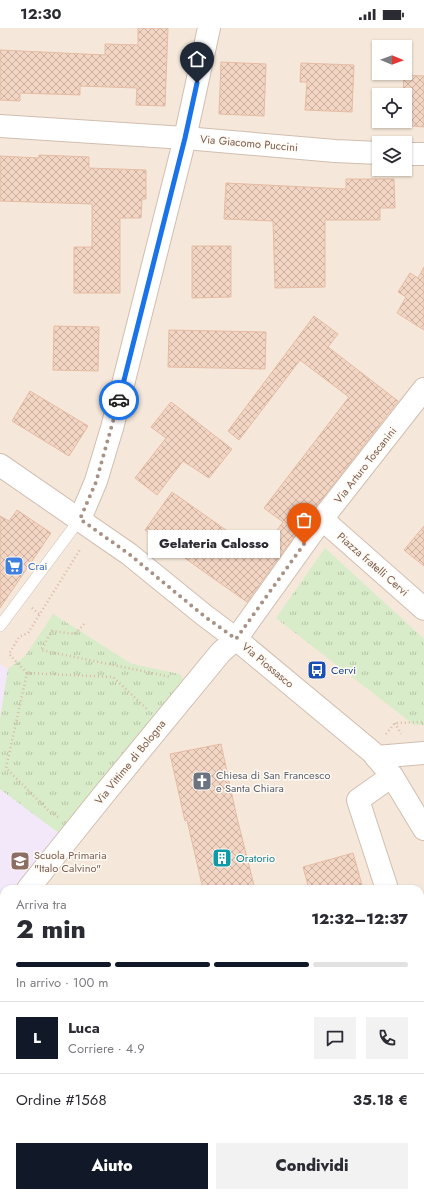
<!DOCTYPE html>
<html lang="it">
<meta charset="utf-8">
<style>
body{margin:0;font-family:Jost,sans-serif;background:#f2f2f3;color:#2b2b33;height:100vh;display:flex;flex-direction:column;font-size:15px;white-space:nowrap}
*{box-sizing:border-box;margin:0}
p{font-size:13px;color:#7c7c81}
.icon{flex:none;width:22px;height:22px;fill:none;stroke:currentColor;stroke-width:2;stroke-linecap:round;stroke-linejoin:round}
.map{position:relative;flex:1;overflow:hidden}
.drawer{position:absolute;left:0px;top:857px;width:424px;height:312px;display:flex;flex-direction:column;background:#fff;border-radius:12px 12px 0 0;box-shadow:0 1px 3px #0004}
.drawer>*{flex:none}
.needle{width:26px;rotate:91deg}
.controls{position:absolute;left:372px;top:12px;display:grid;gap:8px}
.controls a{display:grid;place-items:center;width:40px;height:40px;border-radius:0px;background:#fff;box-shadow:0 1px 3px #0004;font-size:20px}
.pin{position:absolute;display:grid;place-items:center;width:34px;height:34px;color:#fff;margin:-41px -17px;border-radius:50% 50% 50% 0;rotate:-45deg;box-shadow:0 0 4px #0007}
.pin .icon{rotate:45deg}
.courier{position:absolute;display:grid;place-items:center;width:40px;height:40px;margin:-20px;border:3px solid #1a73e8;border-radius:50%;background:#fff;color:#222;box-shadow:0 1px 5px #0007}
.bubble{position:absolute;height:28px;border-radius:0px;background:#fff;box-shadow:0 1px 3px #0004;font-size:13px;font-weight:800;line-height:28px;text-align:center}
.summary em{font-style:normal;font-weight:800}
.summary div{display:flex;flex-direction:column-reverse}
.summary{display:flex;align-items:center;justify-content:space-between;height:68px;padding:0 16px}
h1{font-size:26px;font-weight:800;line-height:30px}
.bar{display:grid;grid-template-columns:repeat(4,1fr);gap:6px 4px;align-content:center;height:48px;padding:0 16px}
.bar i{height:5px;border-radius:3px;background:#e1e1e2}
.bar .on{background:#111827}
.bar p{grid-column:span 4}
.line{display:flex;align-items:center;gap:10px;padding:0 16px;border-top:1px solid #e1e1e2}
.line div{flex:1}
.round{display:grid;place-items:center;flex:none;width:42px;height:42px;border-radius:0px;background:#f2f2f3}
.primary-button{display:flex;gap:8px;margin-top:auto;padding:8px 16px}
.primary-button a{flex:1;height:46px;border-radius:0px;background:#111827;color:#fff;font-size:16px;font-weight:800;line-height:46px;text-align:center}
.primary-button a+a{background:#f2f2f3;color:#2b2b33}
.status{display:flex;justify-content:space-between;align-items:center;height:28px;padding:0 20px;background:#fff;direction:ltr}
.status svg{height:11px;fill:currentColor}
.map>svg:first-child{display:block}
</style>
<div class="status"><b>12:30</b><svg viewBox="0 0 49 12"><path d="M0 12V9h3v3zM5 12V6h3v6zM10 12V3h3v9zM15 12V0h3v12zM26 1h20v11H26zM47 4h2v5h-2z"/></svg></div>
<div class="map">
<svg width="424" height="1169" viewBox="0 0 424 1169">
<defs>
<pattern id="park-tufts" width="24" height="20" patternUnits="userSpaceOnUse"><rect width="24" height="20" fill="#d8ecc9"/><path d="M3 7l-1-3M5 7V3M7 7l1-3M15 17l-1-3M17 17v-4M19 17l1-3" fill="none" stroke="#b4c2a5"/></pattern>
<pattern id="building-cross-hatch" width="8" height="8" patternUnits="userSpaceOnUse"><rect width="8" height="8" fill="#f3d5c3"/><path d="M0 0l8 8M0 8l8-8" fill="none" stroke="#cab0a1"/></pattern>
</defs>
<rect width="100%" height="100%" fill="#fdf6ec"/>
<path fill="#f5e8da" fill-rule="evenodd" d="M0,0H424V1169H0ZM379,19H405V45H379ZM379,67H405V93H379ZM379,115H405V141H379ZM4,861H420V1165H4Z"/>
<g fill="#f3e8fa">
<path d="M0,636L8,641L0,691Z"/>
<path d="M0,761L60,806L19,861H4V880L0,886Z"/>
<path d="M3,916H4V1126H0V921Z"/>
<path d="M218,1165H297L295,1169H238Z"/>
</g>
<g fill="url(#park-tufts)">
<path d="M325,520L424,611V697H414L276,590Z"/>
<path d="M53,586L132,636L180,646L186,657L60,806L0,761V691L8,641L25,628Z"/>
</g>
<g fill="url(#building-cross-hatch)" stroke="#e6bba3">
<path d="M138,0H168L165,78L136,77L137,60L80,58V67L20,65V73L0,72V22L105,27V16L138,17Z"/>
<path d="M221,34L266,36L264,88L219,86Z"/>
<path d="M301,35L354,37L352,84L305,82L307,54H300Z"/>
<path d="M404,47L424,48V99L401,97V93H405V67H403Z"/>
<path d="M39,127L89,129V140L146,142V171H142L141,190H120V265H74V219H92V176L0,173V128L39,130Z"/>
<path d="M346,151H394L395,180H380V192H325V259L275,260L273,193L224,191L226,155L346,161Z"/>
<path d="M192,218H231V269L192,270Z"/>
<path d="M424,239V302L397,285L406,269L398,264L410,245L418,250Z"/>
<path d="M314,288L338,306L328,319L398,373L312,484L247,574L145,502L172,464L260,526L283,494L264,480L349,369L300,332L239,412L228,403Z"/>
<path d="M54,298L99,299L98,343L53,342Z"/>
<path d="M169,302L266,304L265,341L168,339Z"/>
<path d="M30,363L88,398L69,428L12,393Z"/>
<path d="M171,374L232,421L209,450L183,433L157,467L135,450L166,410L151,399Z"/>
<path d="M17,482L51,505L0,580V488L9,493Z"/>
<path d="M424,498V538L404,522Z"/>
<path d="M221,716L237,790L255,861H203L187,792L185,793L170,726Z"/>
<path d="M353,825L362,857L350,861H309L303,839Z"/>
</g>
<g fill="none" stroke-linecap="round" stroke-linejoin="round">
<defs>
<path id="lane" d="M0,598L80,491"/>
<g id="street">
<path d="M0,98L185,110L335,123L379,125"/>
<path d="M405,126H424"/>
<path d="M0,437L129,526L204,587L236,611L372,724L392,748L424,801"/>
<path d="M80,491L96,453L112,400L185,110L209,0"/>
<path d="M322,491L424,581"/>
<path d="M376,729L424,725"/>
<path d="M28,861L105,765L221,624L236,611L322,491L424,361"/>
<path d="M387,861L358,772L392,748"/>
<path d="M0,896L4,891"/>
<path d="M420,964L424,977"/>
<path d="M420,1087L424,1085"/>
<path d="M420,1124L424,1128"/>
<path d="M313,1169L316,1165"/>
</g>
</defs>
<use href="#lane" stroke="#d1beb0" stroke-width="12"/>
<use href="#street" stroke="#d1beb0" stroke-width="24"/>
<g stroke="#d9b8a5" stroke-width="2.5" stroke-dasharray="1 3" stroke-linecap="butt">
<path d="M32,580L39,586"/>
<path d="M84,596L75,606L52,603L41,622L171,649"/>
<path d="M27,645L9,626L19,609L28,605L81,520"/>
<path d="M395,695L401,706"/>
<path d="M386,706L395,695L424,694"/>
<path d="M58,789L50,784L6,740L27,645L113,649L147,681"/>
<path d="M0,921L4,922"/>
</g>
<use href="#lane" stroke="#fff" stroke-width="11"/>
<use href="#street" stroke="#fff" stroke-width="22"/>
</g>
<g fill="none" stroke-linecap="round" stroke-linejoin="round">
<path stroke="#a89285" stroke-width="4" stroke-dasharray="0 7.2" d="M119,372L96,454L80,491L129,526L204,588L236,611L304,516"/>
<path stroke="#1a73e8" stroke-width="5" d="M119,372L185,110L197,55"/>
</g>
<defs>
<symbol id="supermarket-square" viewBox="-11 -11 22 22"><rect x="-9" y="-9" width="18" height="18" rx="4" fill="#3f7fe0" stroke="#fffaf3"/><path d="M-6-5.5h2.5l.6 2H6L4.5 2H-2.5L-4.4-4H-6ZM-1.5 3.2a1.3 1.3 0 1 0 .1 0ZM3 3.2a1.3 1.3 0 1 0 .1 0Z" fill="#fff"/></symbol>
<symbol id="bus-square" viewBox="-11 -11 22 22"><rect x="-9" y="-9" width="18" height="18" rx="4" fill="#1a4fb4" stroke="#fffaf3"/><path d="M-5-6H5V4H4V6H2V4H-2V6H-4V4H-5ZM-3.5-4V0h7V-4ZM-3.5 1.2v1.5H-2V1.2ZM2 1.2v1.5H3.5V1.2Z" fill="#fff"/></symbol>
<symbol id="church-square" viewBox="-11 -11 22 22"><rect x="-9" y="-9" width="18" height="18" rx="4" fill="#6b7280" stroke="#fffaf3"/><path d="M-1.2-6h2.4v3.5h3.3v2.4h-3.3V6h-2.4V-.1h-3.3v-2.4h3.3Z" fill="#fff"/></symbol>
<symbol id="building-square" viewBox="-11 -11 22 22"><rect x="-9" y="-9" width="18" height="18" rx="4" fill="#0f9aa8" stroke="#fffaf3"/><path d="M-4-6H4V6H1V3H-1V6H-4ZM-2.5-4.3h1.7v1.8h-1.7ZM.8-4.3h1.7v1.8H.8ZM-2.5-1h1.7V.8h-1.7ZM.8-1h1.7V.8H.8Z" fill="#fff"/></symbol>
<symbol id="school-square" viewBox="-11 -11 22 22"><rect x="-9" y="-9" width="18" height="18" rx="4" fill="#8d6e63" stroke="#fffaf3"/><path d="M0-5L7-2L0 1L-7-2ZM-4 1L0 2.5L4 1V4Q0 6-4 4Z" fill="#fff"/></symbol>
</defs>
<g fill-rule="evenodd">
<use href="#supermarket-square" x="3" y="527" width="22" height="22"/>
<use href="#bus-square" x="306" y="631" width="22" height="22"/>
<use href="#church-square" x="191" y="742" width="22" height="22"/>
<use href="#building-square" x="211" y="819" width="22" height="22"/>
<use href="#school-square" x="9" y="822" width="22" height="22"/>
</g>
<g text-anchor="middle" stroke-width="3" stroke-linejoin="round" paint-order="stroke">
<g font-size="11" fill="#7a5c4d" stroke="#fffaf3">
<text transform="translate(249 115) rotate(5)" y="4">Via Giacomo Puccini</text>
<text transform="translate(365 437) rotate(-52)" y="4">Via Arturo Toscanini</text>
<text transform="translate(373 536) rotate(41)" y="4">Piazza fratelli Cervi</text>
<text transform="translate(268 637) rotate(40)" y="4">Via Piossasco</text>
<text transform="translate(130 734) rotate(-51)" y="4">Via Vittime di Bologna</text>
</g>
<g font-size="11" fill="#366cbe" stroke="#fffaf3" text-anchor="start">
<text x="28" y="542">Crai</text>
</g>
<g font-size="11" fill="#164399" stroke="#fffaf3" text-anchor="start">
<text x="331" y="646">Cervi</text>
</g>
<g font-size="11" fill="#5b616d" stroke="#fffaf3" text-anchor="start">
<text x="216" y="751">Chiesa di San Francesco<tspan x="216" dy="13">e Santa Chiara</tspan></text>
</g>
<g font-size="11" fill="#785e54" stroke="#fffaf3" text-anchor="start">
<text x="34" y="831">Scuola Primaria<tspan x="34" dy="13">"Italo Calvino"</tspan></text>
</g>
<g font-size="11" fill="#0d838f" stroke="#fffaf3" text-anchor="start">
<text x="236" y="834">Oratorio</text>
</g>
</g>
</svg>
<div class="controls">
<a><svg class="needle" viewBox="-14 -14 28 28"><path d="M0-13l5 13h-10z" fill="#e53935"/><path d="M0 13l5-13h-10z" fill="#7c7c81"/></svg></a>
<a><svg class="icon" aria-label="locate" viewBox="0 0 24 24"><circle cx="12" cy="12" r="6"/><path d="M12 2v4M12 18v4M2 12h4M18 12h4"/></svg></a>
<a><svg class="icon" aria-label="layers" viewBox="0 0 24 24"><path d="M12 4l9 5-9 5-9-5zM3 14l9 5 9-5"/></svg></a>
</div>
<div class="pin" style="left:304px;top:516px;background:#ea580c"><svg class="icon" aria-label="bag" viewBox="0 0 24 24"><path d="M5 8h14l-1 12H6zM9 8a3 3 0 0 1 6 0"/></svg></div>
<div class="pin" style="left:197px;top:55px;background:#1f2937"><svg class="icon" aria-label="home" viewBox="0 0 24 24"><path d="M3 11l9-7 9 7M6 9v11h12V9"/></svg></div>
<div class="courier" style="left:119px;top:372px"><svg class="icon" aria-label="car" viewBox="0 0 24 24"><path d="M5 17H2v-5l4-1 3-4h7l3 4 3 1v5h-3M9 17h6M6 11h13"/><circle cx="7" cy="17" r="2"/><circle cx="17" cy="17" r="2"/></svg></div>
<div class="bubble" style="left:148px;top:502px;width:132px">Gelateria Calosso</div>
<section class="drawer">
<div class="summary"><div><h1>2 min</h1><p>Arriva tra</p></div><em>12:32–12:37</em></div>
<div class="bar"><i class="on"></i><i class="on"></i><i class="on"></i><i></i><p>In arrivo · 100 m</p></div>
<div class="line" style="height:72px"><b class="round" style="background:#111827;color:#fff">L</b><div><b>Luca</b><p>Corriere · 4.9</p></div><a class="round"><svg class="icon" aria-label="chat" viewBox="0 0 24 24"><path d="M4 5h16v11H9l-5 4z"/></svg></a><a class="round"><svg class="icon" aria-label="phone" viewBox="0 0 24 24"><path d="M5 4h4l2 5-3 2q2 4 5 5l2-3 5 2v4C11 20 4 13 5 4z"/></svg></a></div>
<div class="line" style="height:52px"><div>Ordine #1568</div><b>35.18 €</b></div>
<div class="primary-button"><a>Aiuto</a><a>Condividi</a></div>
</section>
</div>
